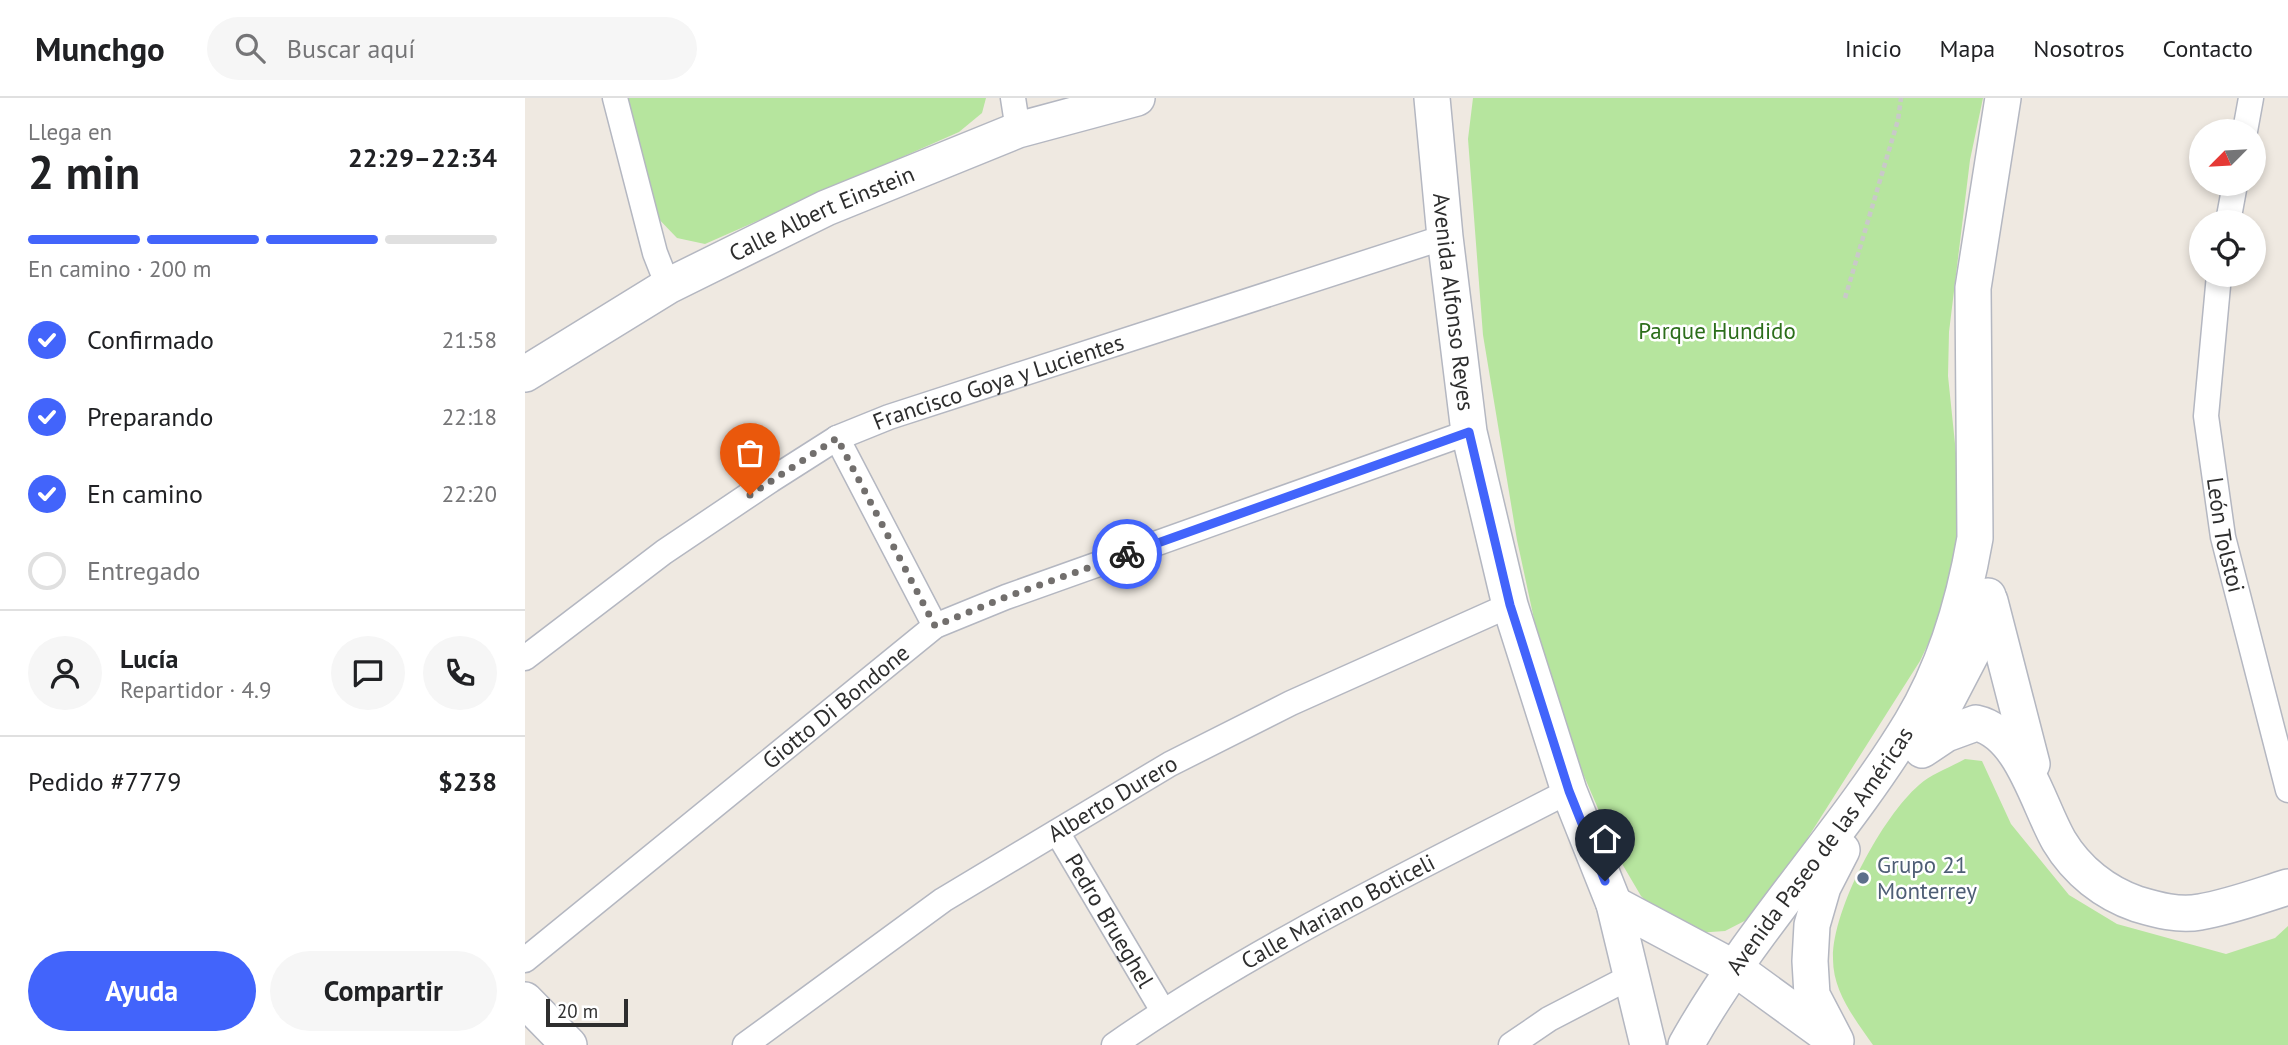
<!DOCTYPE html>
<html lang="es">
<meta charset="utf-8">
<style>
body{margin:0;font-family:"PT Sans",sans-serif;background:#f6f6f6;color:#202124;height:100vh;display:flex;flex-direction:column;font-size:26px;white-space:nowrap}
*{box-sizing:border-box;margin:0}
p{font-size:23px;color:#757577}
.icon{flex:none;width:38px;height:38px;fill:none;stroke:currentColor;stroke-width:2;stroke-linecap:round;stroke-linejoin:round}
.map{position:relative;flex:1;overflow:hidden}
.sheet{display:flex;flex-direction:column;background:#fff;width:525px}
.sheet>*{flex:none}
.needle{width:46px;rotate:246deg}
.buttons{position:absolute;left:1664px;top:21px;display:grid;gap:14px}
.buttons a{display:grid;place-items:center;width:77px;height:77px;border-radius:50%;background:#fff;box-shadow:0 4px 10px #0003;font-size:35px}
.scale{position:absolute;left:21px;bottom:18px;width:82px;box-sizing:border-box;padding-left:7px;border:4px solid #2e2e2e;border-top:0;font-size:19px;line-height:24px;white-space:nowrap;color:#2e2e2e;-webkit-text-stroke:5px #fff;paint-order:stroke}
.pin{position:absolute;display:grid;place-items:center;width:60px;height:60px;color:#fff;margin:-72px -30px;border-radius:50% 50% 50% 0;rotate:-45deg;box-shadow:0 0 7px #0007}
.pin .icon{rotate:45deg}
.courier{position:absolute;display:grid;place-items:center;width:70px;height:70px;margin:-35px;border:5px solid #4264fb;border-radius:50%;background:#fff;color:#222;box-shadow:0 2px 9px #0007}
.overview em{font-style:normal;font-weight:700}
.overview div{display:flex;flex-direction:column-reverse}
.overview{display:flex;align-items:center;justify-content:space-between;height:119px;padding:0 28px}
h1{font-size:46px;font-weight:700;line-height:52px}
.bar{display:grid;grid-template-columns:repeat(4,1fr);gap:10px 7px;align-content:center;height:84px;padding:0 28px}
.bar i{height:9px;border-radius:5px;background:#e0e0e0}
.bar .active{background:#4264fb}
.bar p{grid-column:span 4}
.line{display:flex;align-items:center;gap:18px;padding:0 28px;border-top:2px solid #e0e0e0}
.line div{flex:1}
.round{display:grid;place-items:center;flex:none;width:74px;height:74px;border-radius:37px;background:#f6f6f6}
ol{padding:0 28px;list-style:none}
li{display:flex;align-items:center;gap:21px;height:77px}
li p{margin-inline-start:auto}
li .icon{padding:7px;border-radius:50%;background:#4264fb;color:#fff;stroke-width:4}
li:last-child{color:#757577}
li i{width:38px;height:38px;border:4px solid #e0e0e0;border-radius:50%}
.button{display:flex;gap:14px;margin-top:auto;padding:14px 28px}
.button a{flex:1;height:80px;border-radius:42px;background:#4264fb;color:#fff;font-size:28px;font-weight:700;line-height:80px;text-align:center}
.button a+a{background:#f6f6f6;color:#202124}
header{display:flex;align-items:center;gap:42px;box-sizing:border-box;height:98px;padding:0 35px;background:#fff;border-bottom:2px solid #e0e0e0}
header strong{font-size:33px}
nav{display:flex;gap:38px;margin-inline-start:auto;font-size:24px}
.search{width:490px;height:63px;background:#f6f6f6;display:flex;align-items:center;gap:18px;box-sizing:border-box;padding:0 24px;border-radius:38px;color:#757577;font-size:26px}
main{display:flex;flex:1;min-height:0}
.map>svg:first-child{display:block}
</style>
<header>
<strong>Munchgo</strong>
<div class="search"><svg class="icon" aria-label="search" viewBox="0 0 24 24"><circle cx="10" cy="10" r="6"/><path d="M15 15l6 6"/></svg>Buscar aquí</div>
<nav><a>Inicio</a><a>Mapa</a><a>Nosotros</a><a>Contacto</a></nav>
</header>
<main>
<section class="sheet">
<div class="overview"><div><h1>2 min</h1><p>Llega en</p></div><em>22:29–22:34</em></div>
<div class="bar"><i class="active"></i><i class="active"></i><i class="active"></i><i></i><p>En camino · 200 m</p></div>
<ol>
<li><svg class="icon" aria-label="check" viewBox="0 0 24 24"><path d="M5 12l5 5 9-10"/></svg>Confirmado<p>21:58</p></li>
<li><svg class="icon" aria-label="check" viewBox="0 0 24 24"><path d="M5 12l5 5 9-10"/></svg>Preparando<p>22:18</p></li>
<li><svg class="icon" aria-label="check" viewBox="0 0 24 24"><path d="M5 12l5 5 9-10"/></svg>En camino<p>22:20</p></li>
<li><i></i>Entregado</li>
</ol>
<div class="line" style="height:126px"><a class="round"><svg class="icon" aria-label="person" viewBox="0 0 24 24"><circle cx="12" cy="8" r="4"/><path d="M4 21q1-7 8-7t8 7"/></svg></a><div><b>Lucía</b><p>Repartidor · 4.9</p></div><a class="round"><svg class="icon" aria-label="chat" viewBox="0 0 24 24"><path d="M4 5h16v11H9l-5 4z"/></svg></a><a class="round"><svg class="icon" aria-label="phone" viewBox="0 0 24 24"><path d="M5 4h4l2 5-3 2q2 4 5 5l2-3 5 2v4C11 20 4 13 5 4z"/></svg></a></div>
<div class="line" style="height:91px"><div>Pedido #7779</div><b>$238</b></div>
<div class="button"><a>Ayuda</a><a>Compartir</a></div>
</section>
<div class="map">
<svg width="1763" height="947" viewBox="0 0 1763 947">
<rect width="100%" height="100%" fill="#efe9e1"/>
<g fill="#b6e59e">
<path d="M94,0H461L457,15L434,34L180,146L152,140L128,115Z"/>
<path d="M948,0H1458L1445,62L1424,234L1423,278L1432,365L1434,432L1419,512L1395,563L1235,815L1200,833L1171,835L1143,825L1116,798L1096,764L1047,650L1015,549L992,442L958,237L943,41Z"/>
<path d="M1440,661L1457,663L1486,726L1544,797L1592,826L1701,856L1750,840L1763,828V947H1348C1330,921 1308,894 1308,861C1307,812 1357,719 1394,687C1406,676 1426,669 1440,661Z"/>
</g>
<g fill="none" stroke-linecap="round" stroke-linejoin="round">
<defs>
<g id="street">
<path d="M90,0L130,155L143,188"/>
<path d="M488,0L493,32"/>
<path d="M1720,33L1726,0"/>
<path d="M1703,124L1710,86"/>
<path id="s1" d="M1694,177L1681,318L1698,439L1763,692"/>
<path d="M312,340L410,528"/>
<path id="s2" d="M0,560L139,454L246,382L312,340L364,319L920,139"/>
<path id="s3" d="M532,734L638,913"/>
<path id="s4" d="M0,862L410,528L481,499L944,334"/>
<path id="s5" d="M220,947L418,802L645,666L766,605L985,507"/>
<path id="s6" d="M589,947C731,848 891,772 1044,693"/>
<path d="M986,947L1024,921L1107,878"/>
</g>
<g id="secondary">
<path id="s7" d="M907,0L920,139L944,334L985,507L1044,693L1089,806L1123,947"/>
<path id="s8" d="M0,276L143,188L301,110L493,32L612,0"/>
<path d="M1465,503L1507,666"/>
<path d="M1405,635L1452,545L1463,498"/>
<path d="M1397,652L1421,636L1451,625C1497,635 1513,707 1534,743C1552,773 1580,795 1612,806C1632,812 1654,818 1675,814C1705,809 1734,798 1763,789"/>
<path d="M1089,806L1211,871L1306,940"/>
<path d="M0,902L44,947"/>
<path d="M1311,943L1287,897L1285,863L1287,827L1298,789L1317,752"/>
<path id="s9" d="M1161,947C1225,832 1318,737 1386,625C1420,569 1439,504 1450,440L1448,190L1478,0"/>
</g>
</defs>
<use href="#street" stroke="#b4b7c1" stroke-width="27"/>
<use href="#secondary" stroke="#b4b7c1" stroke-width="38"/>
<path stroke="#c9c9c9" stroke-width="4.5" stroke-dasharray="5 3.5" stroke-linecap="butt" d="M1320,200L1373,22L1376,0"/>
<use href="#street" stroke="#fff" stroke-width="24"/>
<use href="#secondary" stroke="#fff" stroke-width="35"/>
</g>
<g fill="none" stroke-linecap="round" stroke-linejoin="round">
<path stroke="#726f6d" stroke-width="7" stroke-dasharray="0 12.6" d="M225,397L312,340L410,528L481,499L602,456"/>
<path stroke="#4264fb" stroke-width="9" d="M602,456L944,334L985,507L1044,693L1080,783"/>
</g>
<circle fill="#5c6f8a" stroke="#fff" stroke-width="2.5" cx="1338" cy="780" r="7"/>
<g text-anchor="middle" stroke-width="5" stroke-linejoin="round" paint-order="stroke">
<g font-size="23" fill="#2e2e2e" stroke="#fff">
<text dy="8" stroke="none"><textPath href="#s8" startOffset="338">Calle Albert Einstein</textPath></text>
<text dy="8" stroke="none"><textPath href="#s7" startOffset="205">Avenida Alfonso Reyes</textPath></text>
<text dy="8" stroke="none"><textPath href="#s2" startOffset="553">Francisco Goya y Lucientes</textPath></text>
<text dy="8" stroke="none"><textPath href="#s1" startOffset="262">León Tolstoi</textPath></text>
<text dy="8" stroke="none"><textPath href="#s4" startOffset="401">Giotto Di Bondone</textPath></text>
<text dy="8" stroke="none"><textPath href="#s5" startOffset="443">Alberto Durero</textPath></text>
<text dy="8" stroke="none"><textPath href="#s9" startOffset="236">Avenida Paseo de las Américas</textPath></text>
<text dy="8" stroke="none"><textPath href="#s6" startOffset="261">Calle Mariano Boticeli</textPath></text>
<text dy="8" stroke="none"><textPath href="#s3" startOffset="103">Pedro Brueghel</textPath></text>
</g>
<g font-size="23" fill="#2c6e1b" stroke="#fff">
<text x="1192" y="241">Parque Hundido</text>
</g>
<g font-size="23" fill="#4e5e75" stroke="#fff" text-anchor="start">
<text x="1352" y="775">Grupo 21<tspan x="1352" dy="26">Monterrey</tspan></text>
</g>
</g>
</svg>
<div class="buttons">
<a><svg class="needle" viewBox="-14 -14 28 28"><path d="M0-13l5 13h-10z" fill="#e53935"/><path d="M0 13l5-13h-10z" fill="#757577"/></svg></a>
<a><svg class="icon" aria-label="locate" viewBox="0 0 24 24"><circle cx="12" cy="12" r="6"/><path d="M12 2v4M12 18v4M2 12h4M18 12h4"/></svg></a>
</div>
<div class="scale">20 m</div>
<div class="pin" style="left:225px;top:397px;background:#ea580c"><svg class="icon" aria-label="bag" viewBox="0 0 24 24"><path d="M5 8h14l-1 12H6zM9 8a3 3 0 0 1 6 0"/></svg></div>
<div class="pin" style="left:1080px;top:783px;background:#1f2937"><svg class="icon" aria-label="home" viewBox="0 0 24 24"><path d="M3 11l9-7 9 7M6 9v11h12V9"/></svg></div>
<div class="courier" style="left:602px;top:456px"><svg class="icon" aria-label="bike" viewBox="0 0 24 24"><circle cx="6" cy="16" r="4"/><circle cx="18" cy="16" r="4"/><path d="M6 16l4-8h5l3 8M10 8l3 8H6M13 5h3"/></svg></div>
</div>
</main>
